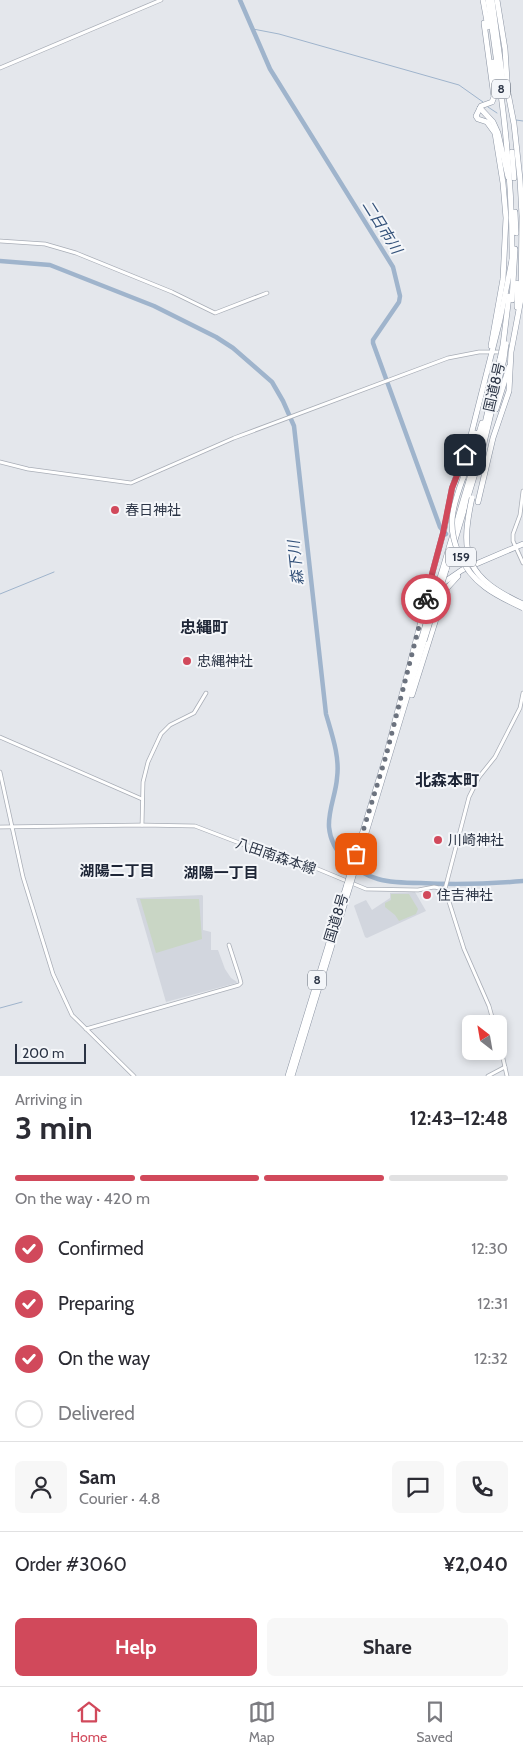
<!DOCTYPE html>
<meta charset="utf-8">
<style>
body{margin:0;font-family:Cabin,"Noto Sans JP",sans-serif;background:#f7f7f7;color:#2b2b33;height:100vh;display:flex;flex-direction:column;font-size:19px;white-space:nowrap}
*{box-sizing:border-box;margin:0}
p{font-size:16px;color:#7c7c81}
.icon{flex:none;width:28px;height:28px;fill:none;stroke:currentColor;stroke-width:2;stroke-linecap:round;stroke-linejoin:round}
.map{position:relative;height:1076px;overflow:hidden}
.details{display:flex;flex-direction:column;background:#fff;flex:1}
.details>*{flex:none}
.needle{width:32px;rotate:329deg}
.fabs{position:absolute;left:462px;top:1015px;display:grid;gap:10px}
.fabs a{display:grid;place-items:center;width:45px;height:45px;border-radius:8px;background:#fff;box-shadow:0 2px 8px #0003;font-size:25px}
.scale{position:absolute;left:15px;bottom:12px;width:71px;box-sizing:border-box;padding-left:5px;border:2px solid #2b3445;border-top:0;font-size:14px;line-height:18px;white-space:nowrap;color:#2b3445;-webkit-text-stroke:4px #f4f6f9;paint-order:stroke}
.pin{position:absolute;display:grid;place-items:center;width:42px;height:42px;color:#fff;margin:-21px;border-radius:10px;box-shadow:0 2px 8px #0006}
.courier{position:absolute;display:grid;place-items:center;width:50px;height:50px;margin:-25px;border:4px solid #d1495b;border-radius:50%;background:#fff;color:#222;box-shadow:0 1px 6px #0007}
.summary em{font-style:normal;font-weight:700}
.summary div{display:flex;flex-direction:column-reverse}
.summary{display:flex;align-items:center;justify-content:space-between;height:85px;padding:0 15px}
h1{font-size:32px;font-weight:700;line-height:38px}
.bar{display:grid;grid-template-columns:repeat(4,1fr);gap:8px 5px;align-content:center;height:60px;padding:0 15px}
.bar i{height:6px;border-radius:4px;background:#e1e1e2}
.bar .on{background:#d1495b}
.bar p{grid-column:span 4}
.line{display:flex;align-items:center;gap:12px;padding:0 15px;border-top:1px solid #e1e1e2}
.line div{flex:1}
.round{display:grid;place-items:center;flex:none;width:52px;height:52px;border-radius:8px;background:#f7f7f7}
ol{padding:0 15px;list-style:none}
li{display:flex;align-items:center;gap:15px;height:55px}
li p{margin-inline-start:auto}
li .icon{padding:5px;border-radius:50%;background:#d1495b;color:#fff;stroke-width:4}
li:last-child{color:#7c7c81}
li i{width:28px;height:28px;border:2px solid #e1e1e2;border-radius:50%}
.action{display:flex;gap:10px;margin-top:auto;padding:10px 15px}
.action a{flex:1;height:58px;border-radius:8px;background:#d1495b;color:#fff;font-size:20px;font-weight:700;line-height:58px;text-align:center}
.action a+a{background:#f7f7f7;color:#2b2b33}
.tab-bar{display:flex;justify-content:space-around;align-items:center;height:70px;border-top:1px solid #e1e1e2;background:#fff;font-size:14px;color:#7c7c81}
.tab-bar a{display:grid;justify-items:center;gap:2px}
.tab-bar .on{color:#d1495b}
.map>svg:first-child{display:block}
</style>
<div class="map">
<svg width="523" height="1076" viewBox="0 0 523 1076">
<rect width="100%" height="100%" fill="#e4e7ec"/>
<g fill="#d2d6de">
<path d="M415,892L426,911L367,938L365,937L354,906L355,905L366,900L372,910L390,898V893Z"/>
<path d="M202,895L203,896V930L211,932V950H218L225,969L231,978L237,982L236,983L166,1002L136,898Z"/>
</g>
<g fill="#c9d6c5">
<path d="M391,894H409L418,909L416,914L399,921L395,915L385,907V903L391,900Z"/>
<path d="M140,899H199L202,939L156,953Z"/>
</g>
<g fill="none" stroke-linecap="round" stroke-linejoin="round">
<g stroke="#9fb4cc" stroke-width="1">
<path d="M253,29L279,34L459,85L483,102"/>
<path d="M488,107L497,113"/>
<path d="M516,120L523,121"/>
<path d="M0,594L54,572"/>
<path d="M0,1008L22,1002"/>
</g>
<g stroke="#9fb4cc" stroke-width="4.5">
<path d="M240,0L270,69L393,267L400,296L399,302L373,340V343L440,527L446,534"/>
<path d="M0,261L50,265L154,306L216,337L233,348L272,382L283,401L294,426L326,714C332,735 340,757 337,778C336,794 328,810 329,827C331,853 355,872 378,879C392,883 406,883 420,883C455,885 488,884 523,881"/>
</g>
<defs>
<g id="secondary">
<path d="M0,68L161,0"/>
<path d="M0,241L45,244L76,253L172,292L215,313L267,293"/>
<path d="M0,462L28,469L131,483L234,438L448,358L479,352H503"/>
<path d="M523,491L520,515L513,534V541L523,563"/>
<path d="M0,737L142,799"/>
<path d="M0,772L23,877L53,974L72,1015L134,1076"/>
<path d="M142,825L143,782L148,762L161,734L170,725L194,713L206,693"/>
<path d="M0,827L142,825L195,826L242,844L296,860L366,889L418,890L434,887L445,889"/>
<path d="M494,1024L489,1006L464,949L445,889L469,797L479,777L495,757L520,708L523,693"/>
<path d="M86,1029L239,985L241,983L240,979L229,945"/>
<path d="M499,1041L507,1076"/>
<path d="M488,1076L505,1067"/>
</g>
<g id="highway">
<path d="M483,0L488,27"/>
<path d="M488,0C501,89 513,172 512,262"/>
<path d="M492,0L503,81"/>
<path d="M497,0L505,49L508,96"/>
<path d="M484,23L494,97L492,102L481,106L476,116L478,119L487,122L495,133L503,183L506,218L503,279L491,346"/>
<path d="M493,62L498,93"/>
<path d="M480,108L493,122L498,133L508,177"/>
<path d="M512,152L514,178"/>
<path d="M515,212L516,233"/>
<path d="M517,283V307"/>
<path d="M512,300L515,249"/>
<path d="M503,345L509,296"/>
<path d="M496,409L509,367"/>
<path d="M482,436L500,359"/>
<path d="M476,443L482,423"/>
<path d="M463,478L475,433"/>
<path d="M478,502L493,438L509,391L511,352L521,299L522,216L520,179L514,124L508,93"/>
<path d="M443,568L479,447"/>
<path d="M446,570L483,447L504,359"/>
<path d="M440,585L462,570L523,544"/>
<path d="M424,609L432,588V574L444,530L452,488L470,439L500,320L512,260"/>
<path d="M412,695L441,603L447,588L458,576"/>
<path d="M403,702L421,640"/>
<path d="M386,756L425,606"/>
<path d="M356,854L387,753"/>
<path d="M359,856L424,641"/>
<path d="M288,1076L347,884"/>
<path d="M292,1076L350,886"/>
</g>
</defs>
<use href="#secondary" stroke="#a9aeb7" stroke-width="4.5"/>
<use href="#highway" stroke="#8b94a3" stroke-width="6"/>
<use href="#secondary" stroke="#fff" stroke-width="3"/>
<use href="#highway" stroke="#fff" stroke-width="5"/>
<defs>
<g id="highway-bridge">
<path d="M500,359L503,345"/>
<path d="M504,359L506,344"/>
<path d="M463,478C459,489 455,500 453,512C448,539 463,571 485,587C497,596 510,602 523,608"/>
<path d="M472,498C459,557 467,578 523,604"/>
<path d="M421,640L443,568"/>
<path d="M424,641L446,570"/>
<path d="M347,884L356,854"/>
<path d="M350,886L359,856"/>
</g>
</defs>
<use href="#highway-bridge" stroke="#8b94a3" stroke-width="6" stroke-linecap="butt"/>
<use href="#highway-bridge" stroke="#fff" stroke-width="5"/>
</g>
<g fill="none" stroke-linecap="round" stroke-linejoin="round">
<path stroke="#6c737f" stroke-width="5" stroke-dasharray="0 9" d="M356,854L386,756L426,599"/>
<path stroke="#d1495b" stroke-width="6" d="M426,599L432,588V574L443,533L452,488L465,455"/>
</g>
<g fill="#d1495b" stroke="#f4f6f9" stroke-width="2">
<circle cx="115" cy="510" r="5"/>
<circle cx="187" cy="661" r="5"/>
<circle cx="438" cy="840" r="5"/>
<circle cx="427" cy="895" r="5"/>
</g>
<g text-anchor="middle" stroke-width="4" stroke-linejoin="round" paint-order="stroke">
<g fill="#f4f6f9" stroke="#676e7b" stroke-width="1">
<rect x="492" y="79.5" width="18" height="19" rx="4"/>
<rect x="446" y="547.5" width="30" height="19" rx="4"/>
<rect x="308" y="970.5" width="18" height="19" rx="4"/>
</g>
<g font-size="12" font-weight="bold" fill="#2b3445">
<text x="501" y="93">8</text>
<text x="461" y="561">159</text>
<text x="317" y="984">8</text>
</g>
<g font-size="14" fill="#2b3445" stroke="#f4f6f9">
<text transform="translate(494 387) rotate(-77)" y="5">国道8号</text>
<text transform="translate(276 856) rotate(19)" y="5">八田南森本線</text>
<text transform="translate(336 918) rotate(-73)" y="5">国道8号</text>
</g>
<g font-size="14" fill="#2b3445" stroke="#f4f6f9" text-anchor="start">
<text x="125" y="515">春日神社</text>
<text x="197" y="666">忠縄神社</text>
<text x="448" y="845">川崎神社</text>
<text x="437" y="900">住吉神社</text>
</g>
<g font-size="15" font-style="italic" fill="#34527a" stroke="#f4f6f9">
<text transform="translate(382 227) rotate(58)" y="5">二日市川</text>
<text transform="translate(296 563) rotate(-96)" y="5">森下川</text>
</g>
<g font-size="15" font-weight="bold" fill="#1d2536" stroke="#f4f6f9">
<text x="117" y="876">湖陽二丁目</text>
<text x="221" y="878">湖陽一丁目</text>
</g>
<g font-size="16" font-weight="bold" fill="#1d2536" stroke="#f4f6f9">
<text x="204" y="633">忠縄町</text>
<text x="447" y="786">北森本町</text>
</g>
</g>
</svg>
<div class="fabs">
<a><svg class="needle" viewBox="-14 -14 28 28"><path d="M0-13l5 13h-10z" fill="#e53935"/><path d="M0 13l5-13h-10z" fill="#7c7c81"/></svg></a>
</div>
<div class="scale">200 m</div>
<div class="pin" style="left:356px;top:854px;background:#ea580c"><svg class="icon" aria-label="bag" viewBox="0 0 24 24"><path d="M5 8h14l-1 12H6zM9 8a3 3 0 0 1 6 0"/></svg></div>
<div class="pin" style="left:465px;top:455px;background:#1f2937"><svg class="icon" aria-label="home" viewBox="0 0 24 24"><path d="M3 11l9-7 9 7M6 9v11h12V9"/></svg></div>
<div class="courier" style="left:426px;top:599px"><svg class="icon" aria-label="bike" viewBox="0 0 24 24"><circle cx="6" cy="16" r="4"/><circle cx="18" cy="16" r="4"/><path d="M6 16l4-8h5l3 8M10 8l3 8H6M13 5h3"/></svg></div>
</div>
<section class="details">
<div class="summary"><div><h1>3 min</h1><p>Arriving in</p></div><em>12:43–12:48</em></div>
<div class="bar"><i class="on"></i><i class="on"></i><i class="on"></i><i></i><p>On the way · 420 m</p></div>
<ol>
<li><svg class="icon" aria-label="check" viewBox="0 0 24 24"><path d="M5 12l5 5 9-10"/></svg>Confirmed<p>12:30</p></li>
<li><svg class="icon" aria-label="check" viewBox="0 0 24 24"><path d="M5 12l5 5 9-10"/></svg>Preparing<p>12:31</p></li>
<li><svg class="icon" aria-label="check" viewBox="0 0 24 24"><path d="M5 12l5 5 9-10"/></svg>On the way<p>12:32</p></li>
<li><i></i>Delivered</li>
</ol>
<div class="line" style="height:90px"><a class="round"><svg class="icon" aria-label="person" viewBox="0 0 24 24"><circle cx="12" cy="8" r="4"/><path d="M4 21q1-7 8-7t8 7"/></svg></a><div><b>Sam</b><p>Courier · 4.8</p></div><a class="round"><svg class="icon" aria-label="chat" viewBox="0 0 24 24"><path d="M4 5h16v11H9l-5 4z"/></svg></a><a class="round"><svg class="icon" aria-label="phone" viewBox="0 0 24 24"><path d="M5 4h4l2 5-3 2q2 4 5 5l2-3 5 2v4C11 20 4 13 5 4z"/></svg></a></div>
<div class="line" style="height:65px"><div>Order #3060</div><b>¥2,040</b></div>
<div class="action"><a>Help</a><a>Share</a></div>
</section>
<nav class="tab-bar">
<a class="on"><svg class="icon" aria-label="home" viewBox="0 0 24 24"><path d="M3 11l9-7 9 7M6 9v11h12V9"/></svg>Home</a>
<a><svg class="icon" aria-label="map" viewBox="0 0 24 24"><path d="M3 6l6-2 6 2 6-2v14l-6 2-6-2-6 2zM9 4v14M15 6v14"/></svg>Map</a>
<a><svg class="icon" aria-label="saved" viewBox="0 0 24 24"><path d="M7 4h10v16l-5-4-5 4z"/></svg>Saved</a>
</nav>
